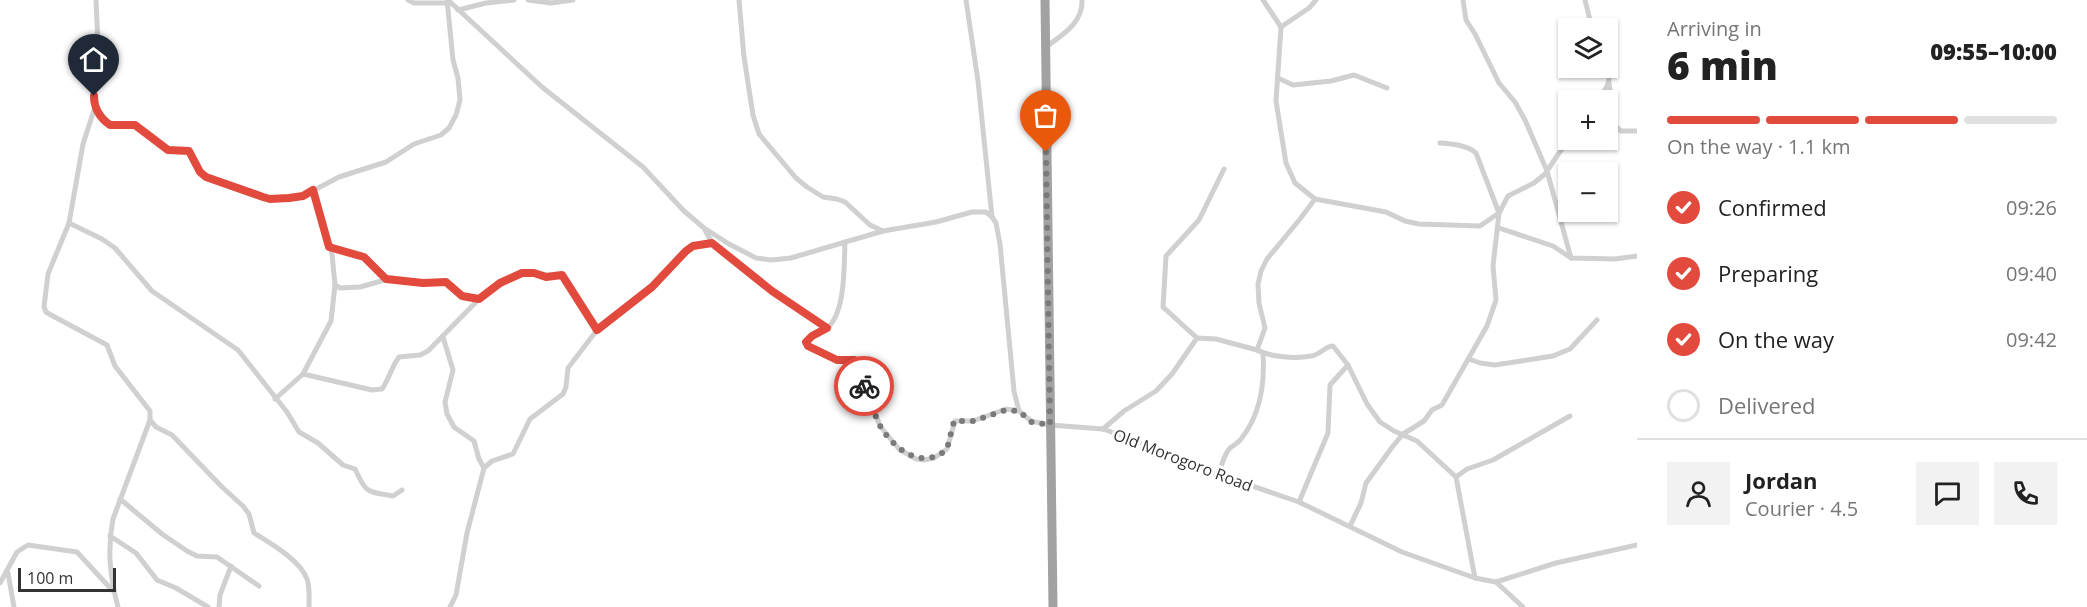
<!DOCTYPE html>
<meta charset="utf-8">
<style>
body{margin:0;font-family:"Open Sans",sans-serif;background:#f2f2f2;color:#222;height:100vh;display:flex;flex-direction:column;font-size:22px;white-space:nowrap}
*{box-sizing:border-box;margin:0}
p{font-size:20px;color:#767676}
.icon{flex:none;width:33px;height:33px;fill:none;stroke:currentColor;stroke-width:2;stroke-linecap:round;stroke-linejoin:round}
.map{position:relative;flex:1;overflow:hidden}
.side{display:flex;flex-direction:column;background:#fff;width:450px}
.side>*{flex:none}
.tools{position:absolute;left:1558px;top:18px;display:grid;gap:12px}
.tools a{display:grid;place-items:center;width:60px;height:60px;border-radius:0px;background:#fff;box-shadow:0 2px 4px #0004;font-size:30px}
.scale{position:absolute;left:18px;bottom:15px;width:98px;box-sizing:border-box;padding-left:6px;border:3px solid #333;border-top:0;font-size:16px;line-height:21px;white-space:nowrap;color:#333;-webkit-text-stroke:4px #fff;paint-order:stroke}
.pin{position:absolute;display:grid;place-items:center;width:51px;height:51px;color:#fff;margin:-62px -26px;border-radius:50% 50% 50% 0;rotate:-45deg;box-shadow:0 0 6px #0007}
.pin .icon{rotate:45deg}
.courier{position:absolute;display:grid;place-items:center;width:60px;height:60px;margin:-30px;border:4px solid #e14a3d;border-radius:50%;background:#fff;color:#222;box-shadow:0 2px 8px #0007}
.summary em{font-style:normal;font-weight:800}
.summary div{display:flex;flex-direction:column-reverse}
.summary{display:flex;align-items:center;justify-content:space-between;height:102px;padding:0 30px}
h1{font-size:39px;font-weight:800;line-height:45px}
.bar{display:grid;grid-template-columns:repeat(4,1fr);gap:9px 6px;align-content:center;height:72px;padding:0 30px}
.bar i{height:8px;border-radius:4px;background:#e0e0e0}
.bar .selected{background:#e14a3d}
.bar p{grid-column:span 4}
.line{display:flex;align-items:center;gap:15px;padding:0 30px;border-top:2px solid #e0e0e0}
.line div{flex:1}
.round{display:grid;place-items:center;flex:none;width:63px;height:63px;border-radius:0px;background:#f2f2f2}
ol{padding:0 30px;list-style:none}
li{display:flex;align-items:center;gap:18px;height:66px}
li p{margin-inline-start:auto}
li .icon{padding:6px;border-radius:50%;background:#e14a3d;color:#fff;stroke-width:4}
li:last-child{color:#767676}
li i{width:33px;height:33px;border:3px solid #e0e0e0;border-radius:50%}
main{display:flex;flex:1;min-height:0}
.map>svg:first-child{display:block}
</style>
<main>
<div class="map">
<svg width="1637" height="607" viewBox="0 0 1637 607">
<rect width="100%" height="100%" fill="#fff"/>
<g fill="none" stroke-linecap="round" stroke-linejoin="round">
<g stroke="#d0d0d0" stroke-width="5">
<path d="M96,0L99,67L94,96V104L97,111L110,125H135L168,149L189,151L200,172L206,177L270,199L303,196L339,177L386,162L414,144L441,135L449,128L456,115L460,100L458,78L453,60L447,0"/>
<path d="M408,0L414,3H447"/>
<path d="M448,0L542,87L643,167L684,211L704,228L729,244L756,258L771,260L791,258L883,231L936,222L972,212H986L992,217"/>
<path d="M528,0L551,3L573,0"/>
<path d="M739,0L744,57L753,115L759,134L796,178L807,187L823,197L837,199L845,202L870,225L883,231"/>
<path d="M966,0L978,81L992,217L996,223L1000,244L1014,391L1019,411L1031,421L1050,425L1103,429L1131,439L1194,466L1299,502L1402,552L1475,578L1496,582L1556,563L1637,545"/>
<path d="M1263,0L1281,27L1276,101L1286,163L1295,183L1315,199L1386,212L1405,221L1419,224L1480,226L1499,213L1508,196L1534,183L1545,174L1569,138"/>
<path d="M1463,0L1466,20L1475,34L1499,83L1515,102L1525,120L1547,171L1571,258"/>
<path d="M1585,0L1592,28"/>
<path d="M458,10L486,3L514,0"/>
<path d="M1281,27L1309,8L1316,0"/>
<path d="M1046,47C1063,34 1083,23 1082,0"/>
<path d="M1278,78L1293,85L1331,81L1354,75L1387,88"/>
<path d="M1609,83L1615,126L1621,131H1637"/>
<path d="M1597,100C1605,90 1613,82 1607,68"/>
<path d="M95,107L83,144L69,223L48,274L44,307L46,312L51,315L107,345L115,366L150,411V420L113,519C107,550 110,577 118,607"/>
<path d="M69,223L102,239L115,248L152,291L238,350L287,412L299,432L318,443L343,465L355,469C367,495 367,491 393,496L402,490"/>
<path d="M1499,228L1553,246L1571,258L1615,259L1637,256"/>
<path d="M705,230L712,243L772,291L827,328"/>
<path d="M845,242C844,265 846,314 826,329C821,333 814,334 809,338L807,344L809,348L837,360H855L880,426L899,449L916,459L924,460L934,458L947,449L955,421H973L1006,409L1019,411"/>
<path d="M329,247L364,257L386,279"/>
<path d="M335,285L340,288L360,287L392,278L423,283L446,282L462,296L479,299C494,290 509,273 529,272C542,272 545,278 562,275L597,330"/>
<path d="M443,337L453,370L445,402L447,414L454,427L474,441L479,459L484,468"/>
<path d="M1197,338L1163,307L1166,256L1199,220L1224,169"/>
<path d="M1257,350C1270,357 1296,359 1311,356C1320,355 1325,346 1333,346L1348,365L1367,404L1380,422L1394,431L1417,441L1456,477"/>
<path d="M1469,359L1480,363L1495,365L1553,356L1570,349L1597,320"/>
<path d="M303,374L372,390L382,389C389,379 391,368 399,357L420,355L428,351L479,299"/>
<path d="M275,399L303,374L331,321L335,285L332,254L313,190"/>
<path d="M150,420L156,427L172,435L222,487L243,506L249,514L254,533C270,543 300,560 307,579C310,587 309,598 309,607"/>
<path d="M1103,429L1124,411L1156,391L1172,374L1197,338L1216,339L1257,350L1265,328L1259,303L1258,284L1261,271L1267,259L1300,219L1315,199"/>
<path d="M1218,474C1222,466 1224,454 1230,448C1234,445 1238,443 1241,439C1261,414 1265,383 1263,353"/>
<path d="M120,499L162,534L187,551L197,556L217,557L259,586"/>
<path d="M1299,502L1328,433L1330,385L1348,365"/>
<path d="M1350,526L1361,503L1366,483L1393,446L1403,434L1424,421L1432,410L1442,405L1487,326L1496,300L1493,266L1499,213L1476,153C1467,145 1452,144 1440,143"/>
<path d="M110,536L136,553L157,580L176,588L208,607"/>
<path d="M8,573L14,607"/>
<path d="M1475,578L1456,477L1467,469L1493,460L1570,416"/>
<path d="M1496,582L1523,607"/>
<path d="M0,583L17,552L28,545L77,552L112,590"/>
<path d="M219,607L220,595L231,566"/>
<path d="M450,607L456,595L467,533L484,468L492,461L513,454L530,419L563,394L566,387L568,368L597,330L652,287L686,251L693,246L712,243"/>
</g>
<path stroke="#a2a2a2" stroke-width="9" d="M1045,0L1053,607"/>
</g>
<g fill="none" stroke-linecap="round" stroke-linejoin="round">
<path stroke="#7a7a7a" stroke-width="6" stroke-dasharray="0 10.8" d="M864,386C870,399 875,418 882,429C897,452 924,470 947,449L954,421H973L1006,410L1019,411L1031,422L1050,425L1046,152"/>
<path stroke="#e14a3d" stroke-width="8" d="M94,96C94,108 100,118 110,125H135L168,150L189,151L200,172L206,177L263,197L270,199L289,198L303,196L313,190L329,247L364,257L386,279L423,283L446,282L462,296L479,299L500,283L522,273H534L546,277L562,275L597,330L652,287L686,251L693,246L712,243L772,291L827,328L812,336L806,342L808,346L837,360H855L864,386"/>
</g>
<g text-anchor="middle" stroke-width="6" stroke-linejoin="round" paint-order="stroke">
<g font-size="16" fill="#333" stroke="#fff">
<text transform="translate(1183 460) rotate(21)" y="6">Old Morogoro Road</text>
</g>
</g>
</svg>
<div class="tools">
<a><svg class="icon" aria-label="layers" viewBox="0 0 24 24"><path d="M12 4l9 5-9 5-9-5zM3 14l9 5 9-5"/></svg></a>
<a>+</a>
<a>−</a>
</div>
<div class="scale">100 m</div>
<div class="pin" style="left:1046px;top:152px;background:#ea580c"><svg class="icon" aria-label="bag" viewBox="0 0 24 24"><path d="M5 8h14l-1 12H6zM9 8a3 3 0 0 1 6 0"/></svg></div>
<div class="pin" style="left:94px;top:96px;background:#1f2937"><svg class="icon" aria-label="home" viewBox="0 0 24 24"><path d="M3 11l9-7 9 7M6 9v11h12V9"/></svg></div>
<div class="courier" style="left:864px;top:386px"><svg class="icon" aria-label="bike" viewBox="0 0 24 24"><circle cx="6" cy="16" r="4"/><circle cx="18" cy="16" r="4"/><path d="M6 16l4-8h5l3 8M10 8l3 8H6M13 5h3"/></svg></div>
</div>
<section class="side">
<div class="summary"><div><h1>6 min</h1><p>Arriving in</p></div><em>09:55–10:00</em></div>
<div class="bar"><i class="selected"></i><i class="selected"></i><i class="selected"></i><i></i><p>On the way · 1.1 km</p></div>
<ol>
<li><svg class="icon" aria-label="check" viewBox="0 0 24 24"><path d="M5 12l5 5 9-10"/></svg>Confirmed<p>09:26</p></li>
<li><svg class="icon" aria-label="check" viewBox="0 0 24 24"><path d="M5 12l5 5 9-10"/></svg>Preparing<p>09:40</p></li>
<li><svg class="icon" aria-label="check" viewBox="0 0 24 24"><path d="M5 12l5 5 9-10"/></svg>On the way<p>09:42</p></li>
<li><i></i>Delivered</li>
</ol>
<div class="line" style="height:108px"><a class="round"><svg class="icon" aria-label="person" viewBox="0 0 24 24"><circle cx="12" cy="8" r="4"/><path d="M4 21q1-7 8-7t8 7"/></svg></a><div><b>Jordan</b><p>Courier · 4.5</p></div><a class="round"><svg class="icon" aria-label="chat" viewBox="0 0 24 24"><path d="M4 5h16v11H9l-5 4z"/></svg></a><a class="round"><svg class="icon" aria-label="phone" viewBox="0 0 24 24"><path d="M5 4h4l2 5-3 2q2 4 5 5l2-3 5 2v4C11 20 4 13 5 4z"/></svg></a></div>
</section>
</main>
